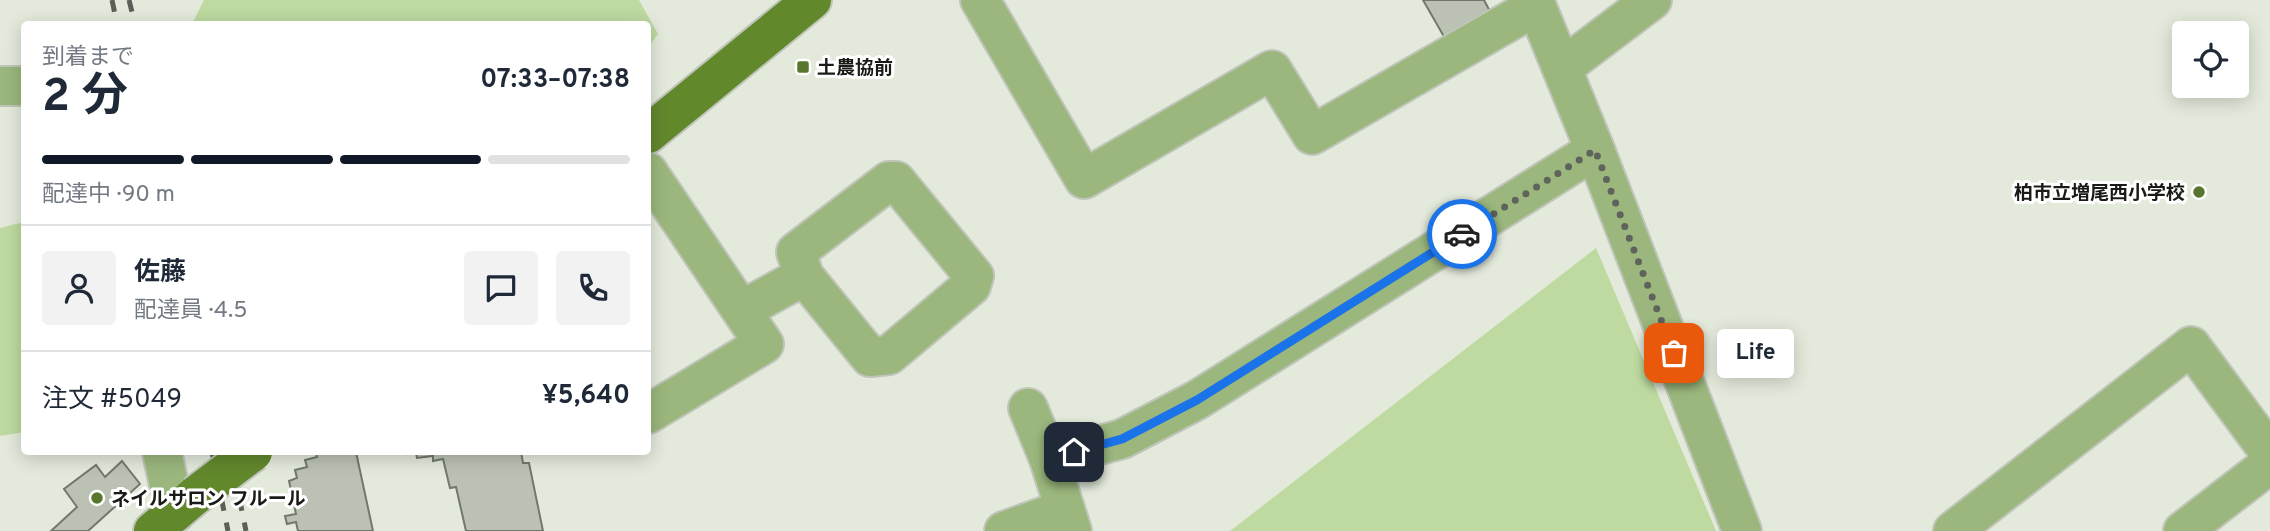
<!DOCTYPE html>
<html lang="ja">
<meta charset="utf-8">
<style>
body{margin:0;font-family:Overpass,"Noto Sans JP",sans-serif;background:#f2f2f3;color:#1f2937;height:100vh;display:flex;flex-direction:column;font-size:26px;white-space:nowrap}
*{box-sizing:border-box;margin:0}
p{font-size:23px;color:#747a83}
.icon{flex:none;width:38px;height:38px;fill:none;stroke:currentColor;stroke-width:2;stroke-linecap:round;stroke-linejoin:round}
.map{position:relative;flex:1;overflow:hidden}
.side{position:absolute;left:21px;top:21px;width:630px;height:434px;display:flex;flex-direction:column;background:#fff;border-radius:7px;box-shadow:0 4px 18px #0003}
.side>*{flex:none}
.controls{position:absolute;left:2172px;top:21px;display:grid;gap:14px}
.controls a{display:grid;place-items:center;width:77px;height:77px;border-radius:7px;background:#fff;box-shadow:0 4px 18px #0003;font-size:35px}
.pin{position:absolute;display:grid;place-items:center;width:60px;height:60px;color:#fff;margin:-30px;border-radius:14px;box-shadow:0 4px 10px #0006}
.courier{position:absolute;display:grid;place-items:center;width:70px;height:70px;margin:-35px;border:5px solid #1a73e8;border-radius:50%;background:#fff;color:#222;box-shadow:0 2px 9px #0007}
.bubble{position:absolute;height:49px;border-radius:7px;background:#fff;box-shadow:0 4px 18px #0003;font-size:23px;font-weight:700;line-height:49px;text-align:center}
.headline em{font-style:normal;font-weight:700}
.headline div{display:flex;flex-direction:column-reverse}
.headline{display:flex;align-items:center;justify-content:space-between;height:119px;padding:0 21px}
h1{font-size:46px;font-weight:700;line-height:52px}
.bar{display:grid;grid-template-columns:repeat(4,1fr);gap:10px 7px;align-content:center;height:84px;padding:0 21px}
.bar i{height:9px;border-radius:5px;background:#e0e1e3}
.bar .current{background:#111827}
.bar p{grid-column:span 4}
.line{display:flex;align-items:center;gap:18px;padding:0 21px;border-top:2px solid #e0e1e3}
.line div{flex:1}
.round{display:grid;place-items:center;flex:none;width:74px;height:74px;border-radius:7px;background:#f2f2f3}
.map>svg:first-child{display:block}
</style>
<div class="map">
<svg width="2270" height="531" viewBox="0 0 2270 531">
<rect width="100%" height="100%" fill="#e3eadb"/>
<g fill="#bedaa0">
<path d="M204,0H639L658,34L648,47V24H192Z"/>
<path d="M24,222V432L0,436V228Z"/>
<path d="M1596,248L1716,531H1230Z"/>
</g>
<g fill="#bbc2b4" stroke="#72796c" stroke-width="2">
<path d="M1423,0H1484L1493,17L1447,42Z"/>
<path d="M324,452H356L373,531H298L296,522L287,524L285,516L296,514L289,481L297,478L295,470L307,467L305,460L317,457L316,453Z"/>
<path d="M408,452H521L523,463H529L543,531H466L456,487L450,488L443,459L433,461V456L417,458L416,453L408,454Z"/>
<path d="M122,461L140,484L88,531H51L77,507L64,489L96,465L105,477Z"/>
</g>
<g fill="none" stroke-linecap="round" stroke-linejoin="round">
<defs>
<g id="minor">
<path d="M980,0L1084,179L1272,70L1312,135L1536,6"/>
<path d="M1534,0L1595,150L1742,531"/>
<path d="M1562,68L1652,0"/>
<path d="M0,86H24"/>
<path d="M648,172L764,344L648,414"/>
<path d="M742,310L804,276L796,252L889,181H896L974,276L971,286L889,355L870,357L804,276"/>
<path d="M1028,408L1049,459L1072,531"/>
<path d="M162,452L175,513"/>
<path d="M1049,459L1122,439L1197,400L1595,150"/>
<path d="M1004,531L1065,509"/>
<path d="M1953,531L2191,346L2270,453"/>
<path d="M2183,531L2270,464"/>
</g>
<g id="major">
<path d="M648,134L812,0"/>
<path d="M153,531L196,495"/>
</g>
</defs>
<use href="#minor" stroke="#bfc5b8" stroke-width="42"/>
<use href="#major" stroke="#bfc5b8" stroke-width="42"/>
<use href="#minor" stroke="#9bb77d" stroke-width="38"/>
<use href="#major" stroke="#62882c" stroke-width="38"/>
<g stroke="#5c5f57" stroke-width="5" stroke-dasharray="12 12" stroke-linecap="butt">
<path d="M112,0L117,24"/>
<path d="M129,0L135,24"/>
<path d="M212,452L228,531"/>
<path d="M230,452L246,531"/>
</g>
<defs>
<path id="major-bridge" d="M196,495L253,452"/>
</defs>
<use href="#major-bridge" stroke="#bfc5b8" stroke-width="42" stroke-linecap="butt"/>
<use href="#major-bridge" stroke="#62882c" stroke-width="38"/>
</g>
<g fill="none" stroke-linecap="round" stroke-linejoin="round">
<path stroke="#60635b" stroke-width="7" stroke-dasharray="0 12.6" d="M1462,234L1595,150L1674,353"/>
<path stroke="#1a73e8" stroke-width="9" d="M1074,452L1122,439L1197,400L1462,234"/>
</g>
<g fill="#58772d" stroke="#fff" stroke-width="2.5">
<rect x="796" y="60" width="14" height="14" rx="3.5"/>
<circle cx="2199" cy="192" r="7"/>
<circle cx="97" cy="498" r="7"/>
</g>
<g text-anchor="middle" stroke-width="6" stroke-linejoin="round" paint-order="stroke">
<g font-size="19" font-weight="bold" fill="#191b16" stroke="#fff" text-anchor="start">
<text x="817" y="74">土農協前</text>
<text x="2185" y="199" text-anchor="end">柏市立増尾西小学校</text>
<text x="111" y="505">ネイルサロン フルール</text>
</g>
</g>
</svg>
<div class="controls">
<a><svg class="icon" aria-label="locate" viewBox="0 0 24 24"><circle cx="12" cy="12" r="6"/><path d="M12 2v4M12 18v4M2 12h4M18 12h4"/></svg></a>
</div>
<div class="pin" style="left:1674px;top:353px;background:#ea580c"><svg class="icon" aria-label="bag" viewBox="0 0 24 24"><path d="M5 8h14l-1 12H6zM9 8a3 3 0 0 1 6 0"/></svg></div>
<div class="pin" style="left:1074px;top:452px;background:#1f2937"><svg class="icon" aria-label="home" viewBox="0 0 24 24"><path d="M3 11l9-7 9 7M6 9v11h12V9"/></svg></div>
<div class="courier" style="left:1462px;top:234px"><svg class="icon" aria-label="car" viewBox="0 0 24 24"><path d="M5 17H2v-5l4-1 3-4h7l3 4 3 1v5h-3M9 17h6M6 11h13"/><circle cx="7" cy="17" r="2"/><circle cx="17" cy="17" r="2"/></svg></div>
<div class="bubble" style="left:1717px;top:329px;width:77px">Life</div>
<section class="side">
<div class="headline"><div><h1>2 分</h1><p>到着まで</p></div><em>07:33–07:38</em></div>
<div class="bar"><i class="current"></i><i class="current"></i><i class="current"></i><i></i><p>配達中 · 90 m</p></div>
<div class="line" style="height:126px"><a class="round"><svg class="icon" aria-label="person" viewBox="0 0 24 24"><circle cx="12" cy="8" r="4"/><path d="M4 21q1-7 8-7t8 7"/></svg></a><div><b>佐藤</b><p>配達員 · 4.5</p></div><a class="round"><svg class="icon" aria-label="chat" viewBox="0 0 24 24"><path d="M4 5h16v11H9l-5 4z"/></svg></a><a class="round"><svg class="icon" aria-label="phone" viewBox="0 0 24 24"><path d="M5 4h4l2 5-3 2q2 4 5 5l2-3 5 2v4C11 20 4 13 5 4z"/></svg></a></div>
<div class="line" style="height:91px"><div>注文 #5049</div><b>¥5,640</b></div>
</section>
</div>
